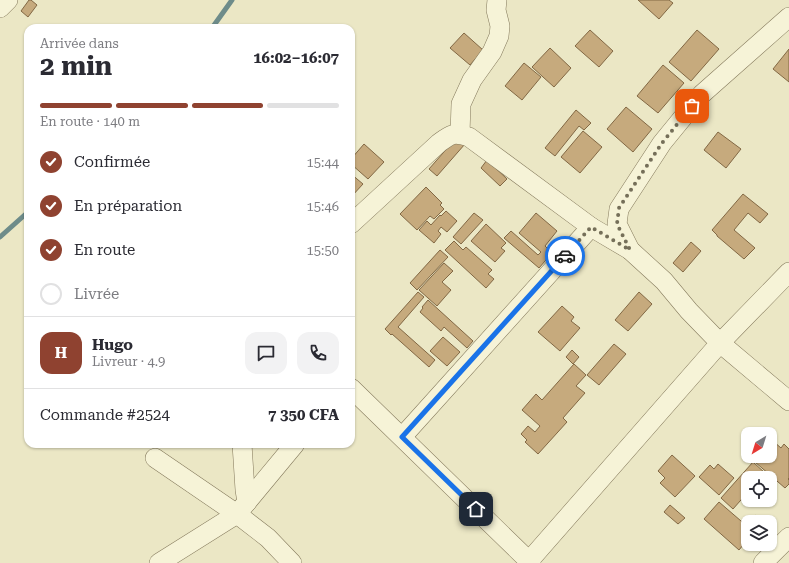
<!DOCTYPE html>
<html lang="fr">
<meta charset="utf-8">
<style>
body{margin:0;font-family:"Roboto Serif",serif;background:#f2f2f3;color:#2b2b33;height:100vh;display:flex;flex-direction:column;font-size:15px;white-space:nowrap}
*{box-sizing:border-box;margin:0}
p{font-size:13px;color:#7c7c81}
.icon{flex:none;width:22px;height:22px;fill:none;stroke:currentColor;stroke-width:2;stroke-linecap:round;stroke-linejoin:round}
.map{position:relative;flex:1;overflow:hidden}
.drawer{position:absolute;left:24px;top:24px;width:331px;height:424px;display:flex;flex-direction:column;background:#fff;border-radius:12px;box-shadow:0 1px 3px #0004}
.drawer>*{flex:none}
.needle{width:26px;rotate:218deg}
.controls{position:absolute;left:741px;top:427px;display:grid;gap:8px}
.controls a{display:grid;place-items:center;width:36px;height:36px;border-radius:8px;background:#fff;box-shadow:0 1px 3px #0004;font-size:20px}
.pin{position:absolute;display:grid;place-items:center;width:34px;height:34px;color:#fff;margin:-17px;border-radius:8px;box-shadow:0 2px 6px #0006}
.courier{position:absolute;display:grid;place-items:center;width:40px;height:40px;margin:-20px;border:3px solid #1a73e8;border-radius:50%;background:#fff;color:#222;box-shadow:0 1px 5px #0007}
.summary em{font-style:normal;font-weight:700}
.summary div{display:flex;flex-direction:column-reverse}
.summary{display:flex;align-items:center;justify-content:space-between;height:68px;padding:0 16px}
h1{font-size:26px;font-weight:700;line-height:30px}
.bar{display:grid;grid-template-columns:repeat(4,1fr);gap:6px 4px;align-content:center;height:48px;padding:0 16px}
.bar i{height:5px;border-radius:3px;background:#e1e1e2}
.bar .selected{background:#8f4230}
.bar p{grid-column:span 4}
.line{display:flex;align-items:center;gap:10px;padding:0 16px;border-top:1px solid #e1e1e2}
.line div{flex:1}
.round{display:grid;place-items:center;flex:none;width:42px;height:42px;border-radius:12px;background:#f2f2f3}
ol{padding:0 16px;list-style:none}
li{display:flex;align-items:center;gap:12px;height:44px}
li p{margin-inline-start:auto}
li .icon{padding:4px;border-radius:50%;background:#8f4230;color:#fff;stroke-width:4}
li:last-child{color:#7c7c81}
li i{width:22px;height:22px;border:2px solid #e1e1e2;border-radius:50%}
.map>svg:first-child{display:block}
</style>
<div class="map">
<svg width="789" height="563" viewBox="0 0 789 563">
<rect width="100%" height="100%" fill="#ebe7c5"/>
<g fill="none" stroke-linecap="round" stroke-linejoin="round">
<g stroke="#6e8c8a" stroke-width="5">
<path d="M212,28L232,0"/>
<path d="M0,237L28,212"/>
</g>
</g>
<g fill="#c6aa7d" stroke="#826844">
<path d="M29,0H31L37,5L28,17L21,11Z"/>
<path d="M638,0H669L673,3L659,19Z"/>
<path d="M590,30L613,51L599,67L575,46Z"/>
<path d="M697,30L719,49L691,81L669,62Z"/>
<path d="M464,33L483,50L470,65L450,48Z"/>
<path d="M550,48L571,68L554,87L532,67Z"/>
<path d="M789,49V82L773,69Z"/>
<path d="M524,63L541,77L522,100L505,86Z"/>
<path d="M663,65L684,83L658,113L637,96Z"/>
<path d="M626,107L652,129L633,152L607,129Z"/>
<path d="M576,110L591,123L584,130L579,126L555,156L545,148Z"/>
<path d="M583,131L602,147L580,173L561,157Z"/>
<path d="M718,132L741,149L726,168L704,150Z"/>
<path d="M457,137L465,144L437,176L429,169Z"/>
<path d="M364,144L384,162L368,179L351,164V159Z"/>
<path d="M487,160L507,179L500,186L481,168Z"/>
<path d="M351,174L363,184L351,197Z"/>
<path d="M426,187L442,203L440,205L444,209L434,219L430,216L417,230L400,214Z"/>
<path d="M743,194L768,214L760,223L748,213L734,230L755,248L744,259L717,236V235L712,230Z"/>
<path d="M446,211L457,221L447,232L441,227L438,231L441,234L434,243L419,230L427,221L431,225L440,215L441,216Z"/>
<path d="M474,213L483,220L461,244L453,237Z"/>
<path d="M536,213L557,231L545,246L552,253L539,268L504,238L511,231L538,255L541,252L519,233Z"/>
<path d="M486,224L506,243L501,248L505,251L495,262L471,241Z"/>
<path d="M454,241L463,250L466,247L492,270L488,274L494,279L486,288L445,250Z"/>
<path d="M691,242L701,251L683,272L673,263Z"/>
<path d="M440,250L448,257L417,290L410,283Z"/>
<path d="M444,263L453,271L442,282L451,290L437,306L419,290Z"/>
<path d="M418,292L424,297L398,327L435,360L429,367L392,334L391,335L385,329Z"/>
<path d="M639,292L652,304L628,331L615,320Z"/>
<path d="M428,300L473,341L467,348L444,327L441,331L420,312L423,308L422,307Z"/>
<path d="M562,306L574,317L571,321L580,328L560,351L538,332Z"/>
<path d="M443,337L460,352L447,366L430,351Z"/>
<path d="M614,344L626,354L599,385L587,375Z"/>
<path d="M572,350L579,357L573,364L566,357Z"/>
<path d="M574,364L586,375L576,386L585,393L563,418L567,422L538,454L525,442L527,440L521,434L528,426L535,432L540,426L522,410L536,394L542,400Z"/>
<path d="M773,441L781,448L784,444L789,449V478L788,479L789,480V484L785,488L755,462L760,456H770V444Z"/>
<path d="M672,455L695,476L675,497L660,483L665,478L658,471Z"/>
<path d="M753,462L765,473L760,478H748V492L733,509L721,498Z"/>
<path d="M718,464L734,478L719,495L699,477L710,465L714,469Z"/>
<path d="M719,502L748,527V539L739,550L704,519Z"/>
<path d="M670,505L685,518L678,524L664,512Z"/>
<path d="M755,515L763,522H749Z"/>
<path d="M770,529L777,535L771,543L770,542Z"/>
</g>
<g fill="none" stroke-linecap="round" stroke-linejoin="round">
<defs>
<g id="minor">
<path d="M0,8L8,0"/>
<path d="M460,134L461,104L472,80L492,52L499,36L500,26L496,10L497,0"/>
<path d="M351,224L439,143C451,134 453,132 469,137L591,227L630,250L664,281L689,311L720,343L529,561"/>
<path d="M630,250L617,224L619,209L662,143L702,94L789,17"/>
<path d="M789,272L720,343L789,401"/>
<path d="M351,388L531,563"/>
<path d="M402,437L591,227"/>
<path d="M242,444L245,490L247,502"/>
<path d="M155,458L237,514L268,538L292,563"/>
<path d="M159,563L237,514L295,444"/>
<path d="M763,563L789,537"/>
</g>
</defs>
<use href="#minor" stroke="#84795c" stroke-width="20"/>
<use href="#minor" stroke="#f6f3d7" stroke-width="19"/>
</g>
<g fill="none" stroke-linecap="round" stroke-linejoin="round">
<path stroke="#756f59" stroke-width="4" stroke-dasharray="0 7.2" d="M565,256L591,227L630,250L617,224L619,208L662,143L692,106"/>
<path stroke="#1a73e8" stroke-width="5" d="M476,509L402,437L565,256"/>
</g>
</svg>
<div class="controls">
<a><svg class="needle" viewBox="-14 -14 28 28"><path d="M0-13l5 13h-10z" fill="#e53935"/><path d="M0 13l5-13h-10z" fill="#7c7c81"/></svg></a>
<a><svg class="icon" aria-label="locate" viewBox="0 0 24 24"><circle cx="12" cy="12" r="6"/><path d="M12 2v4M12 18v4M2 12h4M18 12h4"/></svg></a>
<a><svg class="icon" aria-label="layers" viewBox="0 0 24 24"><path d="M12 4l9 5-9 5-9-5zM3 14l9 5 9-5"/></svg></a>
</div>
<div class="pin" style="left:692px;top:106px;background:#ea580c"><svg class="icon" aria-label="bag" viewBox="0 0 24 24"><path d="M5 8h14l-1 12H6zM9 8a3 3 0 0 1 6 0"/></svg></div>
<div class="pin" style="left:476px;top:509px;background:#1f2937"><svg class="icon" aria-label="home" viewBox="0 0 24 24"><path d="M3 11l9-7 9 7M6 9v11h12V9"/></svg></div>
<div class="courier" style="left:565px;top:256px"><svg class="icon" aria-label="car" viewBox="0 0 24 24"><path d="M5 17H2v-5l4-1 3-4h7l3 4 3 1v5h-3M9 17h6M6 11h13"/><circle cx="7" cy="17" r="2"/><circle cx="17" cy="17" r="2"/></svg></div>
<section class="drawer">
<div class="summary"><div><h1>2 min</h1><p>Arrivée dans</p></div><em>16:02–16:07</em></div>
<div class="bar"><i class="selected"></i><i class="selected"></i><i class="selected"></i><i></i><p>En route · 140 m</p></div>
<ol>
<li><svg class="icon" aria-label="check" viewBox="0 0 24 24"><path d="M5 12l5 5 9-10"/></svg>Confirmée<p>15:44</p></li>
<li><svg class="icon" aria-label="check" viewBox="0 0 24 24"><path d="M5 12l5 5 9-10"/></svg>En préparation<p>15:46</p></li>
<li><svg class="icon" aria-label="check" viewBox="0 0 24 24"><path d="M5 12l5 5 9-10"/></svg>En route<p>15:50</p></li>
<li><i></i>Livrée</li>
</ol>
<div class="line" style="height:72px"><b class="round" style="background:#8f4230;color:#fff">H</b><div><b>Hugo</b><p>Livreur · 4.9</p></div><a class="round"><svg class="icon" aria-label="chat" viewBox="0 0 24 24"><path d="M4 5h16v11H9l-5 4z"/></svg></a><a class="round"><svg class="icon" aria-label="phone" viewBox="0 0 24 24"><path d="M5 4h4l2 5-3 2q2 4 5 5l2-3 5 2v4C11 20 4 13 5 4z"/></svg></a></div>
<div class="line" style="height:52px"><div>Commande #2524</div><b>7 350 CFA</b></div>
</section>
</div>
